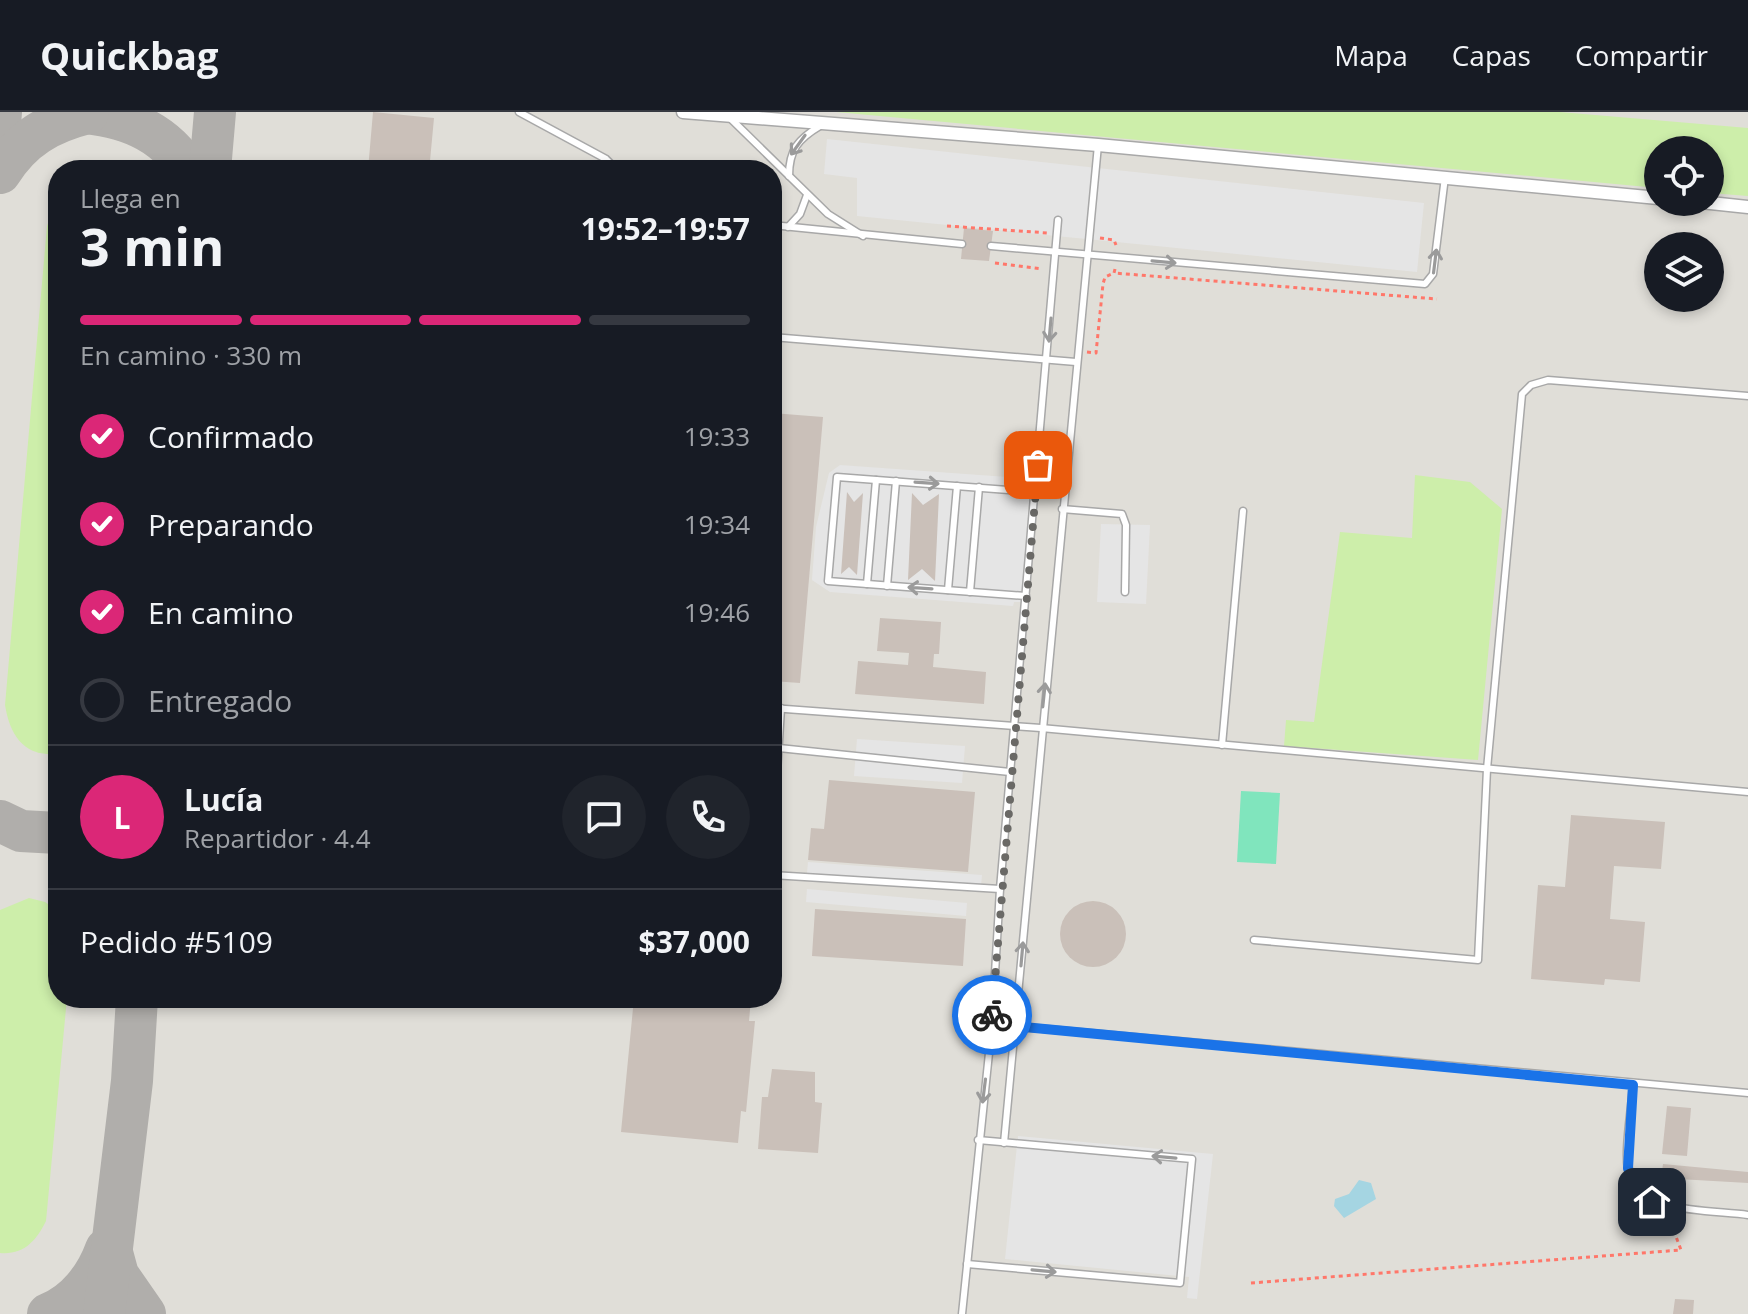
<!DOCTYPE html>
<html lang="es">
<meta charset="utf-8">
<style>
body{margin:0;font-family:"Open Sans",sans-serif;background:#20242c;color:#f1f3f6;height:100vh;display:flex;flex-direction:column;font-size:30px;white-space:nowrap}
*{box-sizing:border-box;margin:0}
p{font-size:26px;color:#9ea1a6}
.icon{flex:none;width:44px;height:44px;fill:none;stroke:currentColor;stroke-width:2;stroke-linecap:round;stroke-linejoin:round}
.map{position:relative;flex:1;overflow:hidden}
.drawer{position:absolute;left:48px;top:48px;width:734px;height:848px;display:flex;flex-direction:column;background:#171b24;border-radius:32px;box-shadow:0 4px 12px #0003}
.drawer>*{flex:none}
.fabs{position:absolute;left:1644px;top:24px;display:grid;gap:16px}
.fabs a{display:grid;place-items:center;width:80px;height:80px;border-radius:50%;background:#171b24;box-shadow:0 4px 12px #0003;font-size:40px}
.pin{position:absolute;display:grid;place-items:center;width:68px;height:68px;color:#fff;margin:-34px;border-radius:16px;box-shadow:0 4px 12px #0006}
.courier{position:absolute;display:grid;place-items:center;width:80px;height:80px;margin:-40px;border:6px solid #1a73e8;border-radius:50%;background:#fff;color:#222;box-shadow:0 2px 10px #0007}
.summary em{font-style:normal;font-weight:700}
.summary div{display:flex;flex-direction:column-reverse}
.summary{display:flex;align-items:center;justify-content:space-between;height:136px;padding:0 32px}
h1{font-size:52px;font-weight:700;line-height:60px}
.bar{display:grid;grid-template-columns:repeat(4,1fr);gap:12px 8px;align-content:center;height:96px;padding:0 32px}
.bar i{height:10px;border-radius:6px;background:#363941}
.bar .selected{background:#db2777}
.bar p{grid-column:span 4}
.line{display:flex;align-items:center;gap:20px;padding:0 32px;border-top:2px solid #363941}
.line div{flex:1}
.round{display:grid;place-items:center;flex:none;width:84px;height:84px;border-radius:42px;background:#20242c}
ol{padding:0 32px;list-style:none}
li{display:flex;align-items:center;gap:24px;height:88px}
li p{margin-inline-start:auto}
li .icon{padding:8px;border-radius:50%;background:#db2777;color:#fff;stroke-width:4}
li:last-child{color:#9ea1a6}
li i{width:44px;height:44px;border:4px solid #363941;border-radius:50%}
header{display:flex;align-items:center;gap:48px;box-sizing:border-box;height:112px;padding:0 40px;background:#171b24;border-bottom:2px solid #363941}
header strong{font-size:38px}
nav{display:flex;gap:44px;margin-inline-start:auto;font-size:28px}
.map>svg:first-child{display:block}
</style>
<header>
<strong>Quickbag</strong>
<nav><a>Mapa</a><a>Capas</a><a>Compartir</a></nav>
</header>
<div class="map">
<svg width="1748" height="1202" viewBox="0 0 1748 1202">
<rect width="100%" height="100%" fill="#f2eee7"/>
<path fill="#e0ded8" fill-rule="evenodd" d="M0,0H1748V1202H0ZM1658,38H1710V90H1658ZM58,58H772V886H58ZM1658,134H1710V186H1658Z"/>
<g fill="#cdeeaa">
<path d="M836,0H1560L1748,16V84L1710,81V38H1658V76Z"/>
<path d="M58,83V642C24,645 10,624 5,593L47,114Z"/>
<path d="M1415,363L1470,370L1502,397L1478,648L1284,634L1286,608L1314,610L1340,420L1412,426Z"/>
<path d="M29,786L45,790L58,799V886H67L46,1109C36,1129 24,1143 0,1141V798Z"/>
</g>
<path fill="#80e5bd" d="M1241,679L1280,681L1276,752L1237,750Z"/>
<g fill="#e5e5e5">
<path d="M827,27L1424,91L1417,160L857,104V66L824,62Z"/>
<path d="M840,353L1023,366V377L1030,378L1021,490H1014L1013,494L830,480L812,468L816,415L829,361Z"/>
<path d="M1101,412L1150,413L1146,492L1097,490Z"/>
<path d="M857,627L965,634L962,671L854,664Z"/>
<path d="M808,750L982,763L981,774L807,761Z"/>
<path d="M807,777L967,791L966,804L806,790Z"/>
<path d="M1018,1024L1213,1042L1197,1187L1187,1186L1189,1165L1005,1147Z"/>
</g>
<path fill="#a5d5e2" d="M1359,1068L1371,1071L1376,1087L1344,1106L1334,1094L1335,1087L1349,1082Z"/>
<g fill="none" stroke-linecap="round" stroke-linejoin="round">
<g stroke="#b0aeab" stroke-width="42">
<path d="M77,0C123,4 163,17 188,58"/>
<path d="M0,12L1,0"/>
<path d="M210,58L215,0"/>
<path d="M0,61C22,26 49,11 88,1"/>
<path d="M0,709L21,719L58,721"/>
<path d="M111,1137L118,1163L145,1202"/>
<path d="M48,1202C76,1191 96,1165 106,1137"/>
<path d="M104,1202L132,969L137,886"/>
</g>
</g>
<g fill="#cac0b9">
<path d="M373,0L434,6L430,49L446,51L445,58H368Z"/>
<path d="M964,116L993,119L989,149L961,147Z"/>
<path d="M772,301L823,305L800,571L772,569Z"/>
<path d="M847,380L854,390L863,381L857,463L849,455L841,462Z"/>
<path d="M912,381L923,393L939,382L935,469L922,457L908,468Z"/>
<path d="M880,506L941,510L939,542H934L933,555L986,560L984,592L855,582L858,549L908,553L909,541L877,539Z"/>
<path d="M829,668L975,680L968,760L808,748L811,716L824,717Z"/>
<path d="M1571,703L1665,710L1661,757L1614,754L1610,807L1645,810L1640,870L1605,867L1604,873L1531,867L1538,773L1565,775Z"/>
<circle cx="1093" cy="822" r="33"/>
<path d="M815,797L966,807L963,854L812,844Z"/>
<path d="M634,886H751L749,909H755L746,1000L741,999L738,1031L621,1020Z"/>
<path d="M772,957L815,960V990L822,991L818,1041L758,1037L762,985H768Z"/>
<path d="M1667,994L1691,996L1687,1044L1662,1042Z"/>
<path d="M1663,1052L1748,1060V1071L1661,1066Z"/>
<path d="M1675,1187L1694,1188L1693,1202H1673Z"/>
</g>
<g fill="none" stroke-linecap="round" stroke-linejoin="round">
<defs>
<g id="lane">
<path d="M519,0L606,47L617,58"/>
<path d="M729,5L828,102L863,124"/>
<path d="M789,64C789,38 798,27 820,14"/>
<path d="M772,113L962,132"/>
<path d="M788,115L800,102L807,83"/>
<path d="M991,134L1425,172L1433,162L1445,65"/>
<path d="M772,225L1076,250"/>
<path d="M1062,397L1122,402L1126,413L1125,480"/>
<path d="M867,472L876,368"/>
<path d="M887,474L896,369"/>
<path d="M948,478L957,374"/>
<path d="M970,480L979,375"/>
<path d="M1026,484L828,469L837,365L1035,380"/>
<path d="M772,596L1041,616L1748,680"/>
<path d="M1222,633L1243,399"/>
<path d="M779,636L1010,660"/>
<path d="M772,743L781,596"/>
<path d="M772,763L1000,777"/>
<path d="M1254,828L1478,848L1487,657L1522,282L1531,273L1548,268L1748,284"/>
<path d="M992,912L1748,981"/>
<path d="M1633,973C1632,996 1622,1046 1630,1066C1643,1102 1716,1098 1748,1103"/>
<path d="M1004,1031L1098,33"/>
<path d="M967,1152L1180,1171L1192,1047L978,1028"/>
<path d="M962,1202L992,912L1000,777L1058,108"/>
</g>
<g id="street">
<path d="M683,0L1098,33L1658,86"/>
<path d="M1701,90L1748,95"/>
</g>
</defs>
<use href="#lane" stroke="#a8a8a8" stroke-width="9"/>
<use href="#street" stroke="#a8a8a8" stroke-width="15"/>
<g stroke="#ff776a" stroke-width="3" stroke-dasharray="4 4" stroke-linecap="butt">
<path d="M947,114L1048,121"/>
<path d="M1100,126L1114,128L1116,133"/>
<path d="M995,151L1042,157"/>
<path d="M1115,157L1114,161L1437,187"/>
<path d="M1087,240L1096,241L1103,172L1105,165L1114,161"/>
<path d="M1251,1171L1681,1138L1669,1106"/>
</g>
<use href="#lane" stroke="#fff" stroke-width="6"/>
<use href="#street" stroke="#fff" stroke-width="12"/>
</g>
<defs><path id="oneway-shaft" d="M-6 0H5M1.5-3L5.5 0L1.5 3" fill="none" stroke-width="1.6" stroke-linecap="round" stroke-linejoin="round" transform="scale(2)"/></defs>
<g stroke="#9b9b9b">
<use href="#oneway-shaft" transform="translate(798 33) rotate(126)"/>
<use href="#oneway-shaft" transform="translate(1435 149) rotate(-83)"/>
<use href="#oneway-shaft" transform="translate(1164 150) rotate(5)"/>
<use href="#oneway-shaft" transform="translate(1050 218) rotate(95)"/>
<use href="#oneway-shaft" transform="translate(927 371) rotate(4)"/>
<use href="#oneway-shaft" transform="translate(920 476) rotate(-176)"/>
<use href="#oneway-shaft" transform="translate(1044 583) rotate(-84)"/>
<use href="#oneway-shaft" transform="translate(1022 842) rotate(-85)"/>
<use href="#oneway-shaft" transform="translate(984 979) rotate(97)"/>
<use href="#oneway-shaft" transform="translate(1164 1045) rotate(-175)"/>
<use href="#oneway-shaft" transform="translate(1044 1159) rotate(5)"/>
</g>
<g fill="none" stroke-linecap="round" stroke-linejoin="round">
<path stroke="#6a6966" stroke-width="8" stroke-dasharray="0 14.4" d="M992,903L1038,353"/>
<path stroke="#1a73e8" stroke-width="10" d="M992,903V912L1633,973L1628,1056L1634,1073L1652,1090"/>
</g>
</svg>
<div class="fabs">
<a><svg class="icon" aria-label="locate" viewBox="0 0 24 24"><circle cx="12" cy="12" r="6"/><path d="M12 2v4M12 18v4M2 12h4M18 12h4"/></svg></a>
<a><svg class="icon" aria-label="layers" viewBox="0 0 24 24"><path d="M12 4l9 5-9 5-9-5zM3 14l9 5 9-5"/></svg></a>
</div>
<div class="pin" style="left:1038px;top:353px;background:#ea580c"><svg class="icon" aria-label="bag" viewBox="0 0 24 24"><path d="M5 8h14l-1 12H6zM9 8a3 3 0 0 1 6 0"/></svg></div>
<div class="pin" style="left:1652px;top:1090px;background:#1f2937"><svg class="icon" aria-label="home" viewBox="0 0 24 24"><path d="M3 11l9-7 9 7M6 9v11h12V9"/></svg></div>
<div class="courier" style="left:992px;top:903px"><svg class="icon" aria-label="bike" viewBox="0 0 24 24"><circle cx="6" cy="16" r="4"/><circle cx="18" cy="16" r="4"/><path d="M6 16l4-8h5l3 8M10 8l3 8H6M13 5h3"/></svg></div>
<section class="drawer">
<div class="summary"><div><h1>3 min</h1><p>Llega en</p></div><em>19:52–19:57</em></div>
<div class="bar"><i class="selected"></i><i class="selected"></i><i class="selected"></i><i></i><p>En camino · 330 m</p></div>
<ol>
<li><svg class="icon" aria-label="check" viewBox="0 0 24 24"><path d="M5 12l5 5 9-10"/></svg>Confirmado<p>19:33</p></li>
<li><svg class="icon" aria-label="check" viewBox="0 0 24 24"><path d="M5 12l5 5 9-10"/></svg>Preparando<p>19:34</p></li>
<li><svg class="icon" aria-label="check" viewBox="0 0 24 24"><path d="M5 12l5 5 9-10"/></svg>En camino<p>19:46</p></li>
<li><i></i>Entregado</li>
</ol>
<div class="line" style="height:144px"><b class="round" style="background:#db2777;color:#fff">L</b><div><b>Lucía</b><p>Repartidor · 4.4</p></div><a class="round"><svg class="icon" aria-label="chat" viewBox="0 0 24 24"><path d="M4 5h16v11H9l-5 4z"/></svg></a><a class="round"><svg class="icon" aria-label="phone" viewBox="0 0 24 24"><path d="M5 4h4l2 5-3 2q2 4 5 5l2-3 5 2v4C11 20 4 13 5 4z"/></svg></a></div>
<div class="line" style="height:104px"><div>Pedido #5109</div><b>$37,000</b></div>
</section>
</div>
